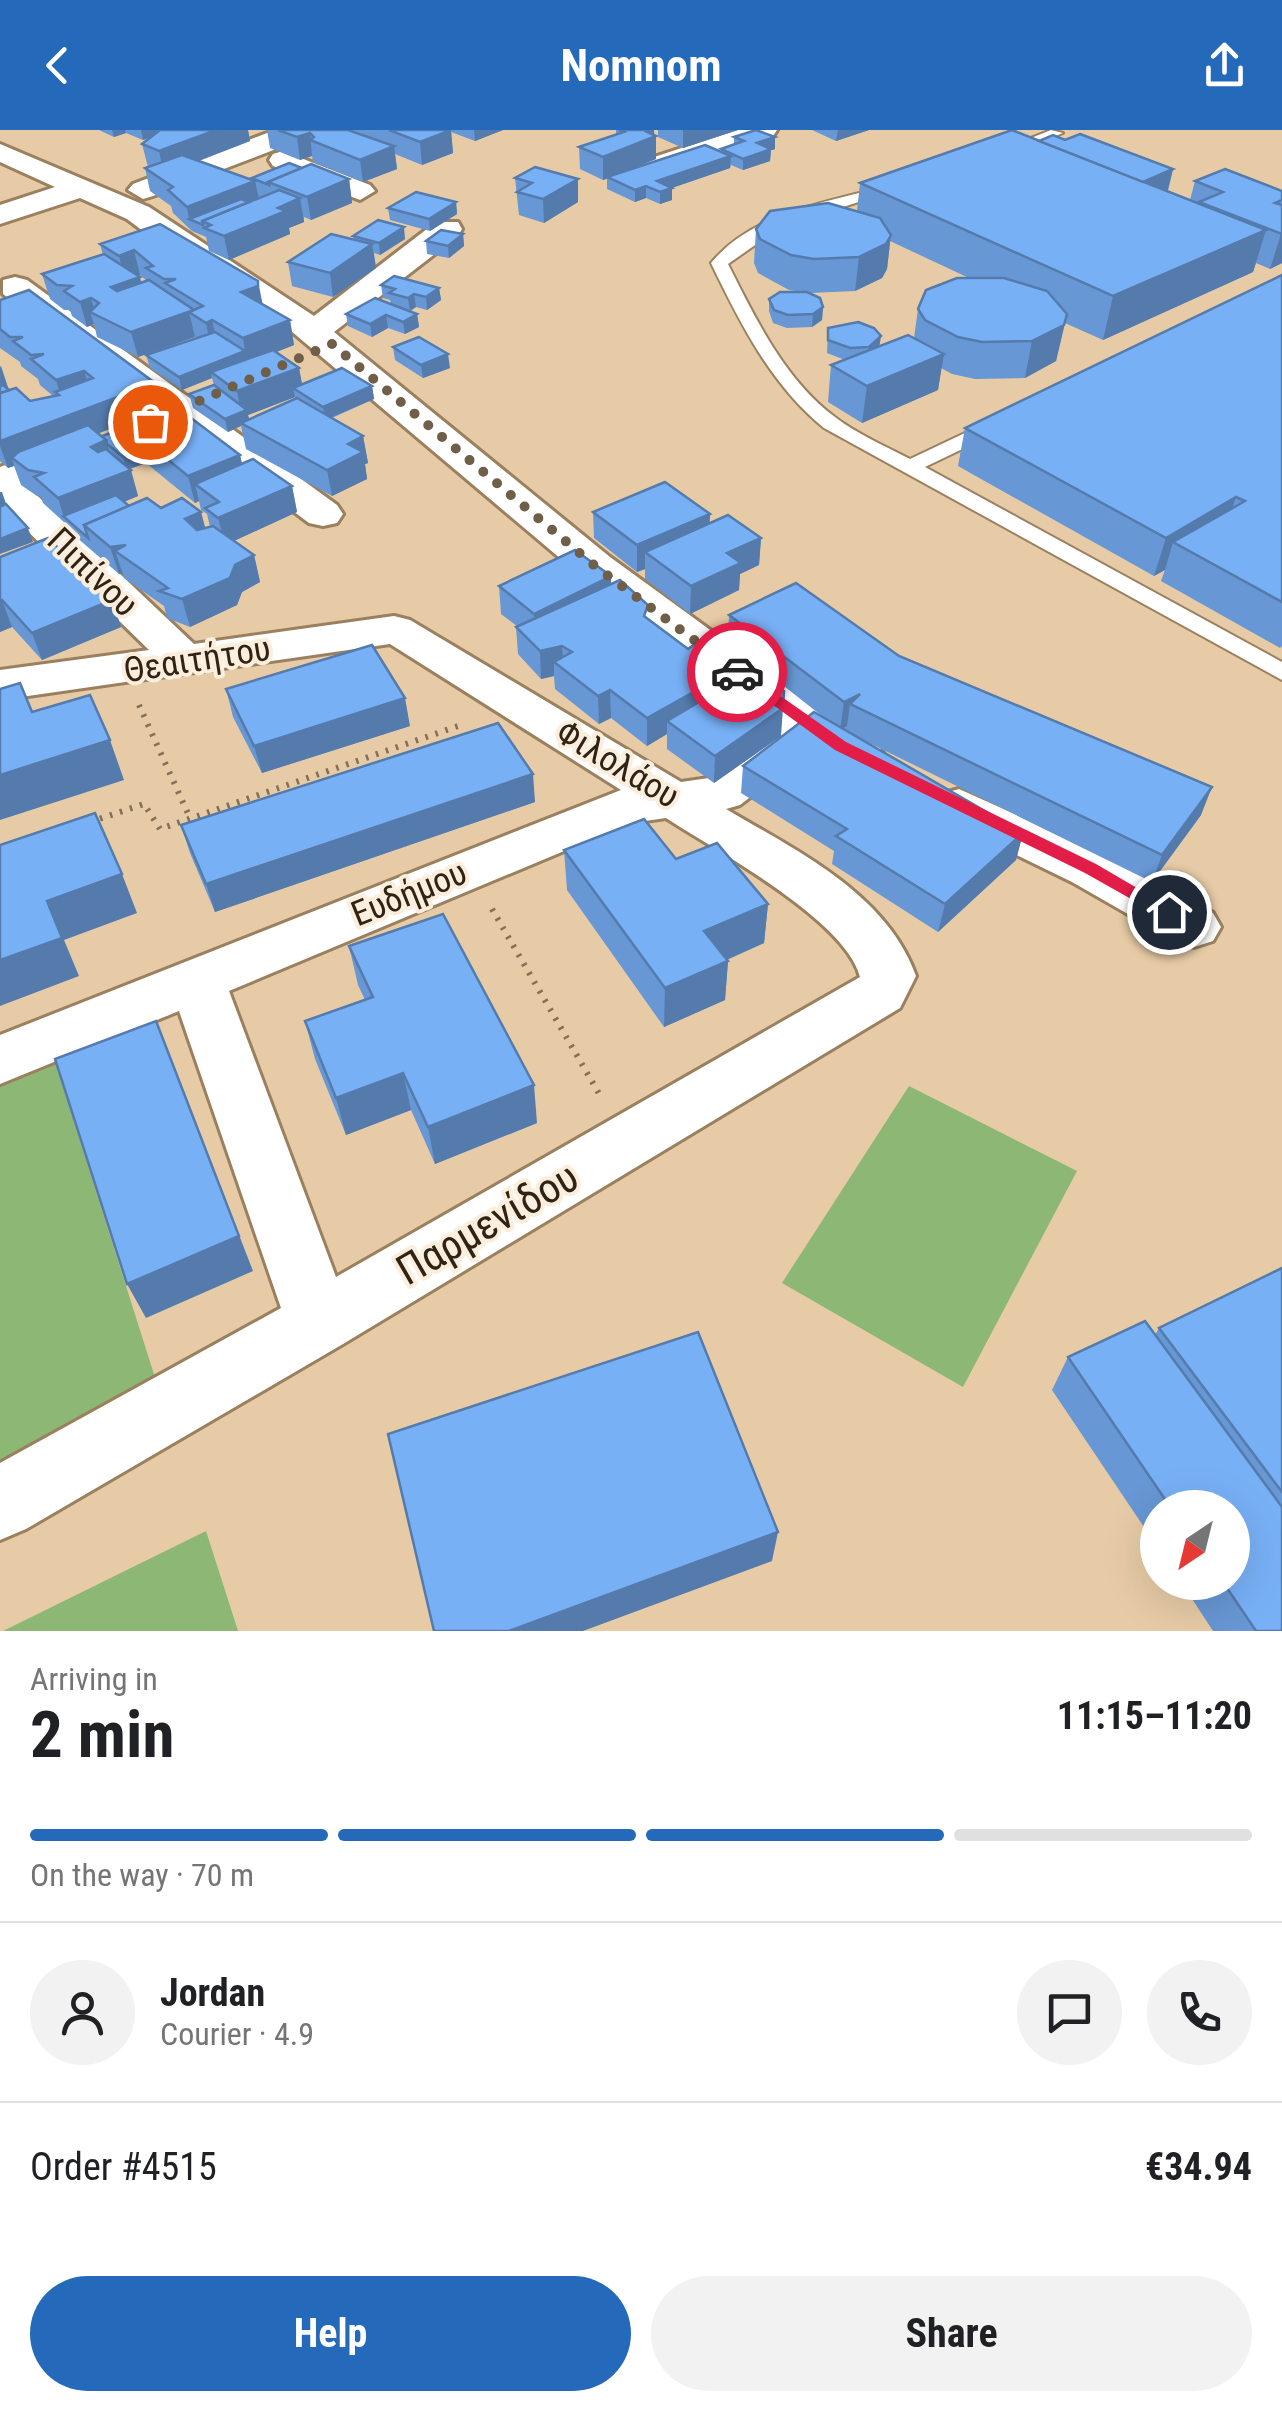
<!DOCTYPE html>
<meta charset="utf-8">
<style>
body{margin:0;font-family:"Roboto Condensed",sans-serif;background:#f2f2f2;color:#202124;height:100vh;display:flex;flex-direction:column;font-size:38px;white-space:nowrap}
*{box-sizing:border-box;margin:0}
p{font-size:32px;color:#757577}
.icon{flex:none;width:55px;height:55px;fill:none;stroke:currentColor;stroke-width:2;stroke-linecap:round;stroke-linejoin:round}
.map{position:relative;height:1501px;overflow:hidden}
.side{display:flex;flex-direction:column;background:#fff;flex:1}
.side>*{flex:none}
.needle{width:65px;rotate:215deg}
.buttons{position:absolute;left:1140px;top:1360px;display:grid;gap:20px}
.buttons a{display:grid;place-items:center;width:110px;height:110px;border-radius:50%;background:#fff;box-shadow:0 10px 40px #0002;font-size:50px}
.pin{position:absolute;display:grid;place-items:center;width:85px;height:85px;color:#fff;margin:-42px;border:5px solid #fff;border-radius:50%;box-shadow:0 2px 10px #0007}
.courier{position:absolute;display:grid;place-items:center;width:100px;height:100px;margin:-50px;border:8px solid #e11d48;border-radius:50%;background:#fff;color:#222;box-shadow:0 2px 12px #0007}
.head em{font-style:normal;font-weight:700}
.head div{display:flex;flex-direction:column-reverse}
.head{display:flex;align-items:center;justify-content:space-between;height:170px;padding:0 30px}
h1{font-size:65px;font-weight:700;line-height:75px}
.bar{display:grid;grid-template-columns:repeat(4,1fr);gap:15px 10px;align-content:center;height:120px;padding:0 30px}
.bar i{height:12px;border-radius:8px;background:#e0e0e0}
.bar .on{background:#2469ba}
.bar p{grid-column:span 4}
.line{display:flex;align-items:center;gap:25px;padding:0 30px;border-top:2px solid #e0e0e0}
.line div{flex:1}
.round{display:grid;place-items:center;flex:none;width:105px;height:105px;border-radius:52px;background:#f2f2f2}
.primary-button{display:flex;gap:20px;margin-top:auto;padding:20px 30px}
.primary-button a{flex:1;height:115px;border-radius:60px;background:#2469ba;color:#fff;font-size:40px;font-weight:700;line-height:115px;text-align:center}
.primary-button a+a{background:#f2f2f2;color:#202124}
header{display:flex;justify-content:space-between;align-items:center;height:130px;padding:0 30px;background:#2469ba;color:#fff;font-size:45px;font-weight:700}
.map>svg:first-child{display:block}
</style>
<header><svg class="icon" aria-label="back" viewBox="0 0 24 24"><path d="M15 5l-7 7 7 7"/></svg>Nomnom<svg class="icon" aria-label="share" viewBox="0 0 24 24"><path d="M12 15V3M7 8l5-5 5 5M5 13v7h14v-7"/></svg></header>
<div class="map">
<svg width="1282" height="1501" viewBox="0 0 1282 1501">
<rect width="100%" height="100%" fill="#e7cba6"/>
<g fill="#8cb774">
<path d="M48,910L165,1279L0,1373V930Z"/>
<path d="M909,956L1077,1041L963,1257L782,1153Z"/>
<path d="M206,1401L238,1501H3Z"/>
</g>
<g fill="none" stroke-linecap="round" stroke-linejoin="round">
<defs>
<g id="service">
<path d="M1051,0L1063,3L1008,25L996,22Z"/>
<path d="M886,56L899,59L781,97L728,134C755,188 785,250 835,287C857,304 885,316 910,329L986,293H1000V301L925,337L1282,532V550L824,298C771,255 740,193 711,133C753,82 825,73 886,56Z"/>
</g>
<g id="minor">
<path d="M275,0H314L310,6L153,66L143,69L128,60L133,54Z"/>
<path d="M736,0H777L773,6L656,45H636L632,39L636,33Z"/>
<path d="M0,14L149,77L314,186L436,92H458L462,99L458,106L334,202L610,427L827,585L879,616L886,628L879,640C851,647 835,633 812,619L740,675L726,679C797,721 887,764 916,846L900,878L343,1214L26,1399L0,1410V1333L281,1178L179,881L0,954V905L621,660L390,514L0,570V540L149,520L0,374V337L70,311H96L102,319L96,327L26,355L194,514L394,486L410,490L681,652L709,648L779,596L580,445L284,195L188,135L127,89L80,68L0,94V75L55,57L0,32ZM666,688C715,720 846,790 860,847L336,1147L229,861L631,693Z"/>
<path d="M283,21L370,55L375,61L360,70L273,36L269,30L273,24Z"/>
<path d="M15,147L27,150L337,375L343,384L337,393L323,396L309,393L3,164V150Z"/>
<path d="M959,659L1108,726L1213,783L1221,797L1213,811L1194,817L1175,811L1072,752L941,688L934,676L941,664Z"/>
</g>
</defs>
<use href="#service" stroke="#9a805e" stroke-width="4"/>
<use href="#minor" stroke="#9a805e" stroke-width="6"/>
<g stroke="#827057" stroke-width="6" stroke-dasharray="2.5 8" stroke-linecap="butt">
<path d="M139,575L190,688"/>
<path d="M90,692L144,674L160,699L464,594"/>
<path d="M492,779L601,967"/>
</g>
<use href="#service" fill="#fff" fill-rule="evenodd"/>
<use href="#minor" fill="#fff" fill-rule="evenodd"/>
</g>
<g fill="#6797d4" fill-rule="evenodd">
<path d="M99,0H248L250,11L199,31L252,50L302,38L349,49L352,73L311,90L304,87V92L289,98L290,104L229,130L209,121L206,107L192,101L173,83L171,76L150,61L145,38L148,37L142,14L151,7L143,10L126,3L114,7Z"/>
<path d="M267,0H503L475,11L451,2L453,23L422,35L395,24L397,39L363,52L313,32L312,26L300,30L270,18Z"/>
<path d="M616,0H654L656,29L624,42L721,22V19L734,15V7L775,19L771,20L770,31L743,40L731,35L730,38L672,58V70L660,74L646,68L635,72L607,59V49L603,50L580,39L579,17L616,5Z"/>
<path d="M658,0H738L683,18L658,7Z"/>
<path d="M812,0H869L836,11Z"/>
<path d="M1065,10L1173,39L1168,61L1190,70L1195,51L1282,61V133L1270,139L1256,133L1253,142L1103,210L1065,193L1056,231L1025,248L975,249L952,244L941,238L938,260L862,293L828,272L831,235L845,230L827,223L828,198L880,216L914,208L918,179L969,148L890,111L887,139L882,148L855,161L810,163L823,177L822,190L812,197L787,198L773,193L769,181V169L802,162L789,160L758,143L754,133L756,99L857,81L860,53L1039,11Z"/>
<path d="M515,48L578,49V72L544,93L519,85Z"/>
<path d="M456,72L457,84L430,101L390,90L388,78Z"/>
<path d="M160,94L262,174L290,190L294,215L276,222L299,238L302,255L372,256L374,269L332,288L363,306L368,333L365,334L367,349L332,366L246,319L241,296L228,302L193,278L189,264L214,255L212,248L182,260L150,238L146,225L196,208L195,207L138,227L97,207L94,194L87,197L72,186L70,180H64L50,169L42,144L103,125L100,114ZM140,145L147,151L141,153L137,146ZM295,267V269L249,289L248,285Z"/>
<path d="M463,104L464,116L449,128L427,124L426,111Z"/>
<path d="M353,106L405,109L380,125L374,123L376,138L333,167L292,156L288,132L354,109Z"/>
<path d="M1282,145V516L1280,518L1161,451L1165,440L1154,446L958,336L965,298Z"/>
<path d="M381,155L439,158L441,170L427,180L416,177L410,181L417,184L419,197L405,204L388,198L372,207L348,196L346,184L391,174L390,170L383,168Z"/>
<path d="M0,170L162,279L98,303L102,306L150,302L240,325L242,334L292,356L297,382L234,411L254,425L260,452L242,462L237,475L190,497L167,488L164,476L124,448L123,444H119L68,400L66,394L43,373L41,367L37,366L21,355L14,336L8,338L0,331V235L9,260L30,271L53,266L40,255L38,249L21,236L20,232L0,218ZM146,333L195,373L199,371L201,380L207,384L210,397L205,398L201,382L129,376L124,372L138,366L130,339Z"/>
<path d="M393,217L450,238L423,248L395,230Z"/>
<path d="M593,382L710,384L709,393L761,408L759,435L740,444L739,460L690,484L645,449V439L637,442L594,408Z"/>
<path d="M0,427L112,470L121,497L42,530L12,497L0,502Z"/>
<path d="M611,454L648,490L688,519L739,548L781,606L714,653L667,619V604L647,616L611,588L599,594L555,559L554,546L541,549L518,524L516,497L517,496L501,484L499,456Z"/>
<path d="M729,485L899,526L1201,685L1152,752L853,605L1023,703L1016,730L938,802L832,734L834,721L741,663L743,636L827,590L728,512Z"/>
<path d="M226,559L410,596L262,643L233,587Z"/>
<path d="M535,672L215,782L190,723L181,695Z"/>
<path d="M564,720L676,729L768,774L764,813L727,830L728,831L725,870L664,897L567,760Z"/>
<path d="M349,816L537,993L435,1034L411,980L346,1005L315,929L305,891L365,870L358,855Z"/>
<path d="M1282,1138V1501H1213L1181,1452H1232V1378H1158V1418L1052,1260L1068,1227L1155,1205L1159,1198Z"/>
</g>
<g fill="#547bac">
<path d="M112,0H125L126,3L114,7Z"/>
<path d="M141,0H171L143,10Z"/>
<path d="M216,0H248L250,11L164,44L159,21Z"/>
<path d="M451,0L453,23L422,35L420,12Z"/>
<path d="M474,0H503L475,11Z"/>
<path d="M654,0V7L656,6V29L603,50V27Z"/>
<path d="M683,0H738L683,18Z"/>
<path d="M838,0H869L836,11Z"/>
<path d="M310,3L312,26L300,30L297,7Z"/>
<path d="M775,7V19L771,20L770,31L743,40V29L757,13Z"/>
<path d="M394,16L397,39L363,52L360,30Z"/>
<path d="M731,26L730,38L660,62L657,51Z"/>
<path d="M1173,39L1167,63L1129,57Z"/>
<path d="M349,49L352,73L311,90L307,67Z"/>
<path d="M578,49V72L544,93L543,69Z"/>
<path d="M255,51L260,74L202,91L189,89L187,77Z"/>
<path d="M646,56V68L635,72V60Z"/>
<path d="M672,58V70L660,74V62Z"/>
<path d="M300,68L304,92L289,98L290,104L229,130L224,106L278,78Z"/>
<path d="M456,72L457,84L430,101L429,89Z"/>
<path d="M404,97L405,109L380,125L379,113Z"/>
<path d="M1266,100L1253,142L1103,210L1113,166Z"/>
<path d="M463,104L464,116L449,128L448,116Z"/>
<path d="M1281,104H1282V133L1270,139Z"/>
<path d="M891,105L887,139L882,148L855,161L859,127Z"/>
<path d="M372,114L376,138L333,167L330,143Z"/>
<path d="M134,120L140,145L125,150L119,126Z"/>
<path d="M140,147L146,172L118,182L111,157Z"/>
<path d="M258,151L263,176L241,162Z"/>
<path d="M439,158L441,170L427,180L426,167Z"/>
<path d="M414,164L416,177L410,181L408,168Z"/>
<path d="M91,168L96,185L90,182L94,194L87,197L80,172Z"/>
<path d="M823,177L822,190L812,197L813,184Z"/>
<path d="M189,182L195,207L138,227L131,202Z"/>
<path d="M417,184L419,197L405,204L403,192Z"/>
<path d="M1067,184L1056,231L1025,248L1032,211Z"/>
<path d="M386,185L388,198L372,207L370,194Z"/>
<path d="M212,190L218,215L211,218L206,193Z"/>
<path d="M290,190L294,215L216,246L211,242L212,248L182,260L179,247L245,221L243,208Z"/>
<path d="M881,206L879,219L867,230L869,217Z"/>
<path d="M448,224L450,238L423,248L421,235Z"/>
<path d="M944,224L938,260L862,293L867,256Z"/>
<path d="M1,236L9,261L0,271V238Z"/>
<path d="M299,238L304,264L293,258L295,267L248,285L250,293H241V296L228,302L225,289L241,282L237,261Z"/>
<path d="M84,241L92,266L64,276L56,250Z"/>
<path d="M155,253L162,279L19,334L12,328L14,336L8,338L0,316V311Z"/>
<path d="M372,256L374,269L325,290L323,277Z"/>
<path d="M363,306L368,333L365,334L367,349L332,366L327,340L348,314Z"/>
<path d="M106,310L114,337L91,317Z"/>
<path d="M142,319L146,333L126,340L123,327Z"/>
<path d="M240,325L246,352L195,354L199,371L195,373L188,346Z"/>
<path d="M131,340L138,366L72,393L64,387L58,368Z"/>
<path d="M292,356L297,382L225,415L218,388Z"/>
<path d="M0,362H2L11,388L0,392Z"/>
<path d="M1236,367L1223,405L1173,412L1165,440L1154,446L1166,408Z"/>
<path d="M201,382L208,409L185,389Z"/>
<path d="M710,384L709,410L645,422V439L637,442V415Z"/>
<path d="M28,398L33,412L0,424V409Z"/>
<path d="M761,408L759,435L740,444L739,460L690,484L691,456L727,423Z"/>
<path d="M126,415L115,421L123,444H119L110,417Z"/>
<path d="M254,425L260,452L242,462L237,475L190,497L182,469L235,435Z"/>
<path d="M611,446V473L536,511L534,484Z"/>
<path d="M2,470L12,497L0,502V471Z"/>
<path d="M112,470L121,497L42,530L32,503Z"/>
<path d="M562,516L564,539L554,532V546L541,549L540,521Z"/>
<path d="M740,536L738,564L667,591V604L647,616V588Z"/>
<path d="M610,560L611,588L599,594L598,566Z"/>
<path d="M860,564L850,574L847,596L840,600L844,572Z"/>
<path d="M405,568L410,596L262,643L254,616Z"/>
<path d="M783,578L781,606L714,653L715,626Z"/>
<path d="M110,610L124,650L0,690V645Z"/>
<path d="M533,644L535,672L215,782L206,754Z"/>
<path d="M1212,657L1201,685L1152,752L1162,725Z"/>
<path d="M1023,703L1016,730L938,802L945,774Z"/>
<path d="M122,744L137,783L64,810L79,846L0,876V830L47,771Z"/>
<path d="M768,774L764,813L703,840L704,801Z"/>
<path d="M728,831L725,870L664,897L665,858Z"/>
<path d="M156,891L253,1141L146,1188L127,1154Z"/>
<path d="M403,943L411,980L346,1005L336,968Z"/>
<path d="M534,955L537,993L435,1034L428,997Z"/>
<path d="M778,1402L772,1431L583,1501H509Z"/>
</g>
<g fill="#78b0f6" stroke="#547bac" stroke-width="2.5">
<path d="M160,0H216L159,21L142,14Z"/>
<path d="M278,0H348L394,16L360,30L310,10L314,7L310,3L297,7Z"/>
<path d="M389,0H451L420,12Z"/>
<path d="M619,0H653L647,2L656,6L603,27L579,17L624,2Z"/>
<path d="M756,0L775,7L757,13L771,19L743,29L721,19L744,11L734,7Z"/>
<path d="M1012,0L1266,100L1113,166L860,53Z"/>
<path d="M1080,4L1173,39L1143,52L1039,11L1053,5L1065,10Z"/>
<path d="M705,15L731,26L657,51L672,58L660,62L646,56L635,60L607,47Z"/>
<path d="M182,25L255,51L187,77L168,60L173,57L145,38Z"/>
<path d="M289,33L302,38L268,52L269,55L252,48Z"/>
<path d="M311,34L349,49L307,67L268,52Z"/>
<path d="M535,37L578,49L543,69L517,62L532,53L515,48Z"/>
<path d="M1225,39L1282,61V70L1275,73L1282,75V104L1199,72L1223,62L1195,51Z"/>
<path d="M279,60L300,68L278,78L286,81L224,106L204,98L211,95L202,91Z"/>
<path d="M416,62L456,72L429,89L388,78Z"/>
<path d="M241,69L249,72L202,91L203,95L189,89Z"/>
<path d="M828,73L880,88L891,105L886,114L859,127L814,129L791,125L760,109L756,99L770,81Z"/>
<path d="M378,90L404,97L379,113L353,106Z"/>
<path d="M160,94L258,151V156L241,162L290,190L243,208L212,190L206,193L189,182L203,176L165,153L176,149H164L146,138L153,136L134,120L119,126L100,114Z"/>
<path d="M441,100L463,104L448,116L426,111Z"/>
<path d="M331,104L372,114L330,143L288,132Z"/>
<path d="M104,124L140,147L111,157L117,161L149,150L194,180L131,202L90,182L99,173L91,168L80,172L64,161L72,156L57,155L42,144Z"/>
<path d="M1282,145V472L1173,412L1245,371L1236,367L1166,408L965,298Z"/>
<path d="M394,146L439,158L426,167L414,164L408,168L389,163L395,159L381,155Z"/>
<path d="M957,148H1004L1047,161L1067,184L1064,195L1032,211L982,212L958,207L925,190L918,179L926,160Z"/>
<path d="M29,160L155,253L0,311V263L16,258L30,271L59,265L55,262L93,248L84,241L56,250L31,229L44,224L31,225L13,211L23,207H10L0,199V170Z"/>
<path d="M780,162H807L820,168L823,177L813,184L788,185L774,180L769,169Z"/>
<path d="M375,168L417,184L403,192L386,185L370,194L346,184Z"/>
<path d="M858,192L874,198L881,206L869,217L850,218L828,210V198Z"/>
<path d="M215,202L245,221L179,247L146,225Z"/>
<path d="M908,205L944,224L867,256L831,235Z"/>
<path d="M419,207L448,224L421,235L393,217Z"/>
<path d="M273,220L299,238L237,261L211,242Z"/>
<path d="M342,238L372,256L323,277L293,258Z"/>
<path d="M3,255L9,260L0,263V256Z"/>
<path d="M214,255L247,280L225,289L189,264Z"/>
<path d="M297,268L363,306L348,314L363,322L327,340L241,293Z"/>
<path d="M191,288L240,325L188,346L139,306Z"/>
<path d="M138,293L150,302L139,306L142,319L123,327L107,314L106,310L102,306Z"/>
<path d="M88,295L106,310L91,317L98,322L106,319L131,340L58,368L34,347L44,343L28,340L12,328L18,322Z"/>
<path d="M253,329L292,356L218,388L205,378L219,372L195,354Z"/>
<path d="M665,352L710,384L637,415L593,382Z"/>
<path d="M116,365L129,376L84,395L88,408L63,386Z"/>
<path d="M147,368L161,378L182,368L201,382L185,389L197,400L213,396L254,425L235,435L230,448L182,469L159,461L168,458L115,421L126,415L110,417L84,395Z"/>
<path d="M6,374L28,398L0,409V377Z"/>
<path d="M728,385L761,408L727,423L741,433L691,456L645,422Z"/>
<path d="M48,408L112,470L32,503L2,470L0,471V427Z"/>
<path d="M575,420L611,446L534,484L499,456Z"/>
<path d="M620,450L648,475L644,486L688,519L702,509L740,536L647,588L610,560L598,566L554,532L572,522L562,516L540,521L516,497Z"/>
<path d="M796,453L899,526L1212,657L1162,725L850,574L860,564L844,572L729,485Z"/>
<path d="M372,515L405,568L254,616L226,559Z"/>
<path d="M755,539L784,561L783,578L715,626L667,591Z"/>
<path d="M20,553L32,582L90,565L110,610L0,645V559Z"/>
<path d="M814,582L1023,703L945,774L836,706L847,699L743,636Z"/>
<path d="M498,593L533,644L206,754L181,695Z"/>
<path d="M95,683L122,744L47,771L62,808L0,830V715Z"/>
<path d="M644,689L676,729L717,713L768,774L704,801L728,831L665,858L564,720Z"/>
<path d="M443,784L534,955L428,997L403,943L336,968L305,891L373,867L349,816Z"/>
<path d="M156,891L239,1106L127,1154L55,929Z"/>
<path d="M1282,1138V1362L1159,1198Z"/>
<path d="M1145,1191L1282,1377V1501H1256L1223,1452H1232V1378H1171L1068,1227Z"/>
<path d="M698,1202L778,1402L509,1501H434L388,1304Z"/>
</g>
<path fill="#e11d48" d="M732,539H742L846,612L1096,734L1178,782L1163,787L1085,743L835,620L732,545Z"/>
<g fill="none" stroke-linecap="round" stroke-linejoin="round">
<path stroke="#6f5e48" stroke-width="10" stroke-dasharray="0 18" d="M150,292L332,214L595,436L737,542"/>
</g>
<g text-anchor="middle" stroke-width="8" stroke-linejoin="round" paint-order="stroke">
<g font-size="35" fill="#2e2315" stroke="#fceedc">
<text transform="translate(93 442) rotate(44)" y="12">Πιπίνου</text>
<text transform="translate(197 529) rotate(-9)" y="12">Θεαιτήτου</text>
<text transform="translate(618 634) rotate(31)" y="12">Φιλολάου</text>
<text transform="translate(409 763) rotate(-22)" y="12">Ευδήμου</text>
</g>
<g font-size="42" fill="#2e2315" stroke="#fceedc">
<text transform="translate(487 1093) rotate(-30)" y="15">Παρμενίδου</text>
</g>
</g>
</svg>
<div class="buttons">
<a><svg class="needle" viewBox="-14 -14 28 28"><path d="M0-13l5 13h-10z" fill="#e53935"/><path d="M0 13l5-13h-10z" fill="#757577"/></svg></a>
</div>
<div class="pin" style="left:150px;top:292px;background:#ea580c"><svg class="icon" aria-label="bag" viewBox="0 0 24 24"><path d="M5 8h14l-1 12H6zM9 8a3 3 0 0 1 6 0"/></svg></div>
<div class="pin" style="left:1169px;top:782px;background:#1f2937"><svg class="icon" aria-label="home" viewBox="0 0 24 24"><path d="M3 11l9-7 9 7M6 9v11h12V9"/></svg></div>
<div class="courier" style="left:737px;top:542px"><svg class="icon" aria-label="car" viewBox="0 0 24 24"><path d="M5 17H2v-5l4-1 3-4h7l3 4 3 1v5h-3M9 17h6M6 11h13"/><circle cx="7" cy="17" r="2"/><circle cx="17" cy="17" r="2"/></svg></div>
</div>
<section class="side">
<div class="head"><div><h1>2 min</h1><p>Arriving in</p></div><em>11:15–11:20</em></div>
<div class="bar"><i class="on"></i><i class="on"></i><i class="on"></i><i></i><p>On the way · 70 m</p></div>
<div class="line" style="height:180px"><a class="round"><svg class="icon" aria-label="person" viewBox="0 0 24 24"><circle cx="12" cy="8" r="4"/><path d="M4 21q1-7 8-7t8 7"/></svg></a><div><b>Jordan</b><p>Courier · 4.9</p></div><a class="round"><svg class="icon" aria-label="chat" viewBox="0 0 24 24"><path d="M4 5h16v11H9l-5 4z"/></svg></a><a class="round"><svg class="icon" aria-label="phone" viewBox="0 0 24 24"><path d="M5 4h4l2 5-3 2q2 4 5 5l2-3 5 2v4C11 20 4 13 5 4z"/></svg></a></div>
<div class="line" style="height:130px"><div>Order #4515</div><b>€34.94</b></div>
<div class="primary-button"><a>Help</a><a>Share</a></div>
</section>
